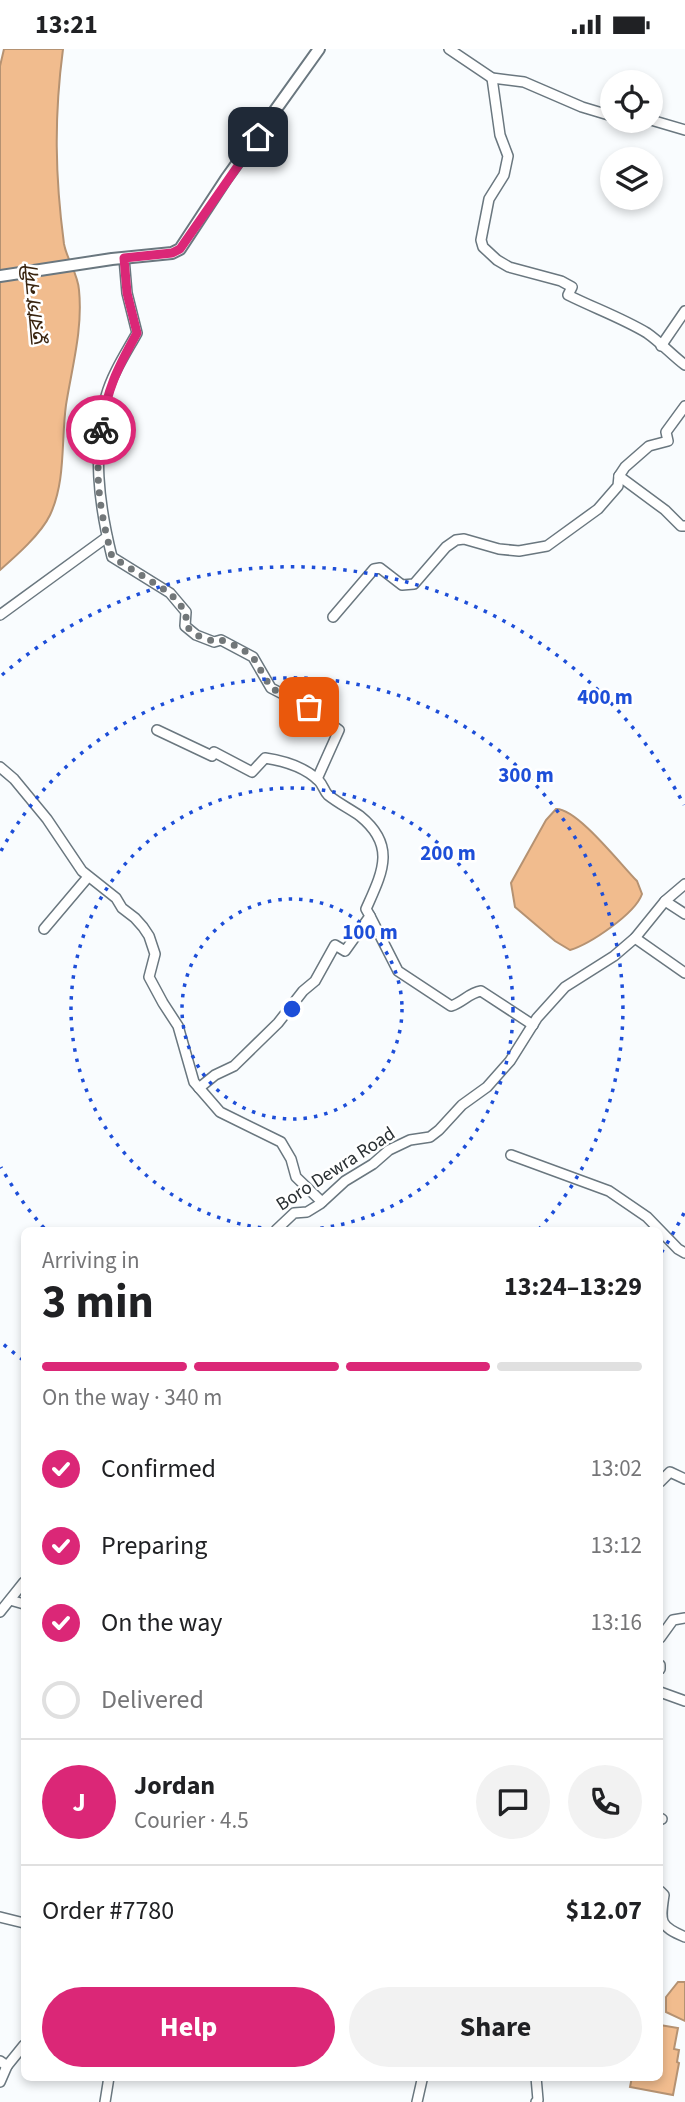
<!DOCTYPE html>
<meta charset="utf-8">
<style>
body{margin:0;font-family:"Source Sans 3","Noto Sans Bengali",sans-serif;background:#f2f2f2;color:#202124;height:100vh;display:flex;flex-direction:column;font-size:26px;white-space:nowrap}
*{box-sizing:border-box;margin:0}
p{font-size:23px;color:#757577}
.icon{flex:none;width:38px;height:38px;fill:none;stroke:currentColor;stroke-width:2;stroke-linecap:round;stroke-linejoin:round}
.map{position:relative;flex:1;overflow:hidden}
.panel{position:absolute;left:21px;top:1178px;width:642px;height:854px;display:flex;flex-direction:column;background:#fff;border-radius:10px;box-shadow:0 4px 10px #0003}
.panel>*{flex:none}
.buttons{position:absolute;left:600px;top:21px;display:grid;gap:14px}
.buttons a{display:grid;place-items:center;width:63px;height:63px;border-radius:50%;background:#fff;box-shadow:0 4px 10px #0003;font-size:35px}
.pin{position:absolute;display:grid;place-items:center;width:60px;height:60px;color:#fff;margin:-30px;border-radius:14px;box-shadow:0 4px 10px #0006}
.courier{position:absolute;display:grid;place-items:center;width:70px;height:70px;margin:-35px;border:5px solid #db2777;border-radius:50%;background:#fff;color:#222;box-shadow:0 2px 9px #0007}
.headline em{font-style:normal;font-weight:700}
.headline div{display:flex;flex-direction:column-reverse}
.headline{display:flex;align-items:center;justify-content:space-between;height:119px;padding:0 21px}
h1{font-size:46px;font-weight:700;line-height:52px}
.bar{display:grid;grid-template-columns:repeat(4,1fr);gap:10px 7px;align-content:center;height:84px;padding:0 21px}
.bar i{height:9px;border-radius:5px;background:#e0e0e0}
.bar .current{background:#db2777}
.bar p{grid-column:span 4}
.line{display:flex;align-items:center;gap:18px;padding:0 21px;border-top:2px solid #e0e0e0}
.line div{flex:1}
.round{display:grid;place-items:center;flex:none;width:74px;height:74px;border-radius:37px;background:#f2f2f2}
ol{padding:0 21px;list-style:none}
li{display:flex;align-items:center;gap:21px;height:77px}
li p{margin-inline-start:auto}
li .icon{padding:7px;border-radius:50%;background:#db2777;color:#fff;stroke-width:4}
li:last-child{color:#757577}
li i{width:38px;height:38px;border:4px solid #e0e0e0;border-radius:50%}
.primary-button{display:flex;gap:14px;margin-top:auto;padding:14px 21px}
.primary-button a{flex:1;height:80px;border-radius:42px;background:#db2777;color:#fff;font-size:28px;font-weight:700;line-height:80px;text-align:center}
.primary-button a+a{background:#f2f2f2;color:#202124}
.status{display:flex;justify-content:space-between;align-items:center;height:49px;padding:0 35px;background:#fff;direction:ltr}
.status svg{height:19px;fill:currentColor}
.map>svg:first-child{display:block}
</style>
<div class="status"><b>13:21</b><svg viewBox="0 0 49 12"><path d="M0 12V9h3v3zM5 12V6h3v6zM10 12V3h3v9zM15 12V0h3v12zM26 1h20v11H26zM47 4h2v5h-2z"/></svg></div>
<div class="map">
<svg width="685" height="2053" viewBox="0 0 685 2053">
<rect width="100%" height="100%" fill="#f9fcfe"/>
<g fill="#f1bc8e" stroke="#b59272" stroke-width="2">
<path d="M4,0H63C54,68 55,127 64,195C67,211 78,225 79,241C83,280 72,318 66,356C61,392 66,432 50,466C41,485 16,507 0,521V17Z"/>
<path d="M556,760C577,759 621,816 637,832L642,845C635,865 590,895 570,901L555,892L515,858L511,834L546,771Z"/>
<path d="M678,1933H685V1972L666,1963V1948Z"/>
<path d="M660,1976L678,1979L674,2000L679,2001L677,2013L679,2014L673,2046L630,2038L632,2028H660Z"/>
</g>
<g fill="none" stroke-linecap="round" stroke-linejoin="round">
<defs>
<g id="minor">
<path d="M449,0L492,29L524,33L582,58L612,67"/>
<path d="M492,29L500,86L508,107L504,126L489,150L481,191L483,198L497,211L509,218L561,232L572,238L568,246C594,259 622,269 647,284C660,293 672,306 685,316"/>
<path d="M651,71L685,81"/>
<path d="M124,209L127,244L137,284C126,304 112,325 106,347C93,404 98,452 112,508L170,544L186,563L185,577L196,586L214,593L221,591L253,608L271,639L308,658L339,681L317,730"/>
<path d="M661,297L685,262"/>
<path d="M619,427L665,461L681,477H685"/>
<path d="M0,566L107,488"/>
<path d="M333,568L374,520L380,519L402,536L414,535L446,498L456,491L464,490L499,500L519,502L547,497L598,460L618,437L619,427L625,418L649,397L668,392L666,383L685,357"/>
<path d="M157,681L212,707L214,703L252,723L265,709C285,712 305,718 319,732C323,736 324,742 328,746C338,754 350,760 360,767C397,797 382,824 366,860L370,867L345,902L335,896L315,932L303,942L278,974L234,1017L215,1026L199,1039"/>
<path d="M0,718L14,730L47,770L82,822L116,849L122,859L135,869L143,878L149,887L155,905L149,928L163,954L178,977L194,1033L220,1063L281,1093L291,1110L296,1128L322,1153"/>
<path d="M665,852L685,865"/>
<path d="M370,867L398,922L451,957C463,953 469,944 481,942L533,976"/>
<path d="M44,880L88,828"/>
<path d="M635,889L685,924"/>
<path d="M511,1106L609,1142L647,1168L678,1200L685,1204"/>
<path d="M276,1181L294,1164L307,1163L320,1155L345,1132L373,1115L389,1101L410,1091L430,1088L439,1081L462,1056L487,1038L510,1012L537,969L565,938L614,907L635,889L665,852L685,835"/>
<path d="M660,1433L670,1423L685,1430"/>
<path d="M10,1551L24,1555"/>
<path d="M0,1563L24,1533"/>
<path d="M660,1589L673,1571L685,1569"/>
<path d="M660,1616V1620"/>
<path d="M660,1643L685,1652"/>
<path d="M660,1769L662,1770"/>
<path d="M660,1842L664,1846C660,1873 659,1877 685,1888"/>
<path d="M0,1868L24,1874"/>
<path d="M0,2012L7,2017L24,1996"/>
<path d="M0,2033L7,2017"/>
<path d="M105,2053L109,2028"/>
<path d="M417,2053L422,2031"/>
<path d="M536,2053L538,2051L536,2028"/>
</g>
<path id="tertiary" d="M0,227L112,210L172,204L180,200L226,130L319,0"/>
</defs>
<use href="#minor" stroke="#6a777f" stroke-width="12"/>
<use href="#tertiary" stroke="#6a777f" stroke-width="14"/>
<use href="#minor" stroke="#fff" stroke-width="9"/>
<use href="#tertiary" stroke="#fff" stroke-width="10"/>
</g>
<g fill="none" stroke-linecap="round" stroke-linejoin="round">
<path stroke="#727779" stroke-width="7" stroke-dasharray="0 12.6" d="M101,381C94,428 100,462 112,508L170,544L186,563V577L196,586L215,593L221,591L239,598L253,608L271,639L309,658"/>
<path stroke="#db2777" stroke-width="9" d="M101,381C107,340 117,320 137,284L127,244L124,209L172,204L180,200L258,88"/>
</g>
<g fill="none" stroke="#1d4ed8" stroke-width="3.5" stroke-dasharray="3.5 7">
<circle cx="292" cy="960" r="110"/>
<circle cx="292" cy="960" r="221"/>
<path d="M44 1179A331 331 0 0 1 1 1118M1 802A331 331 0 1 1 540 1179"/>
<path d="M684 1164A442 442 0 0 1 661 1204M23 1311A442 442 0 0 1 2 1294M2 626A442 442 0 0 1 684 756"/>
</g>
<g text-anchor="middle" stroke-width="5" stroke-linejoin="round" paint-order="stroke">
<g font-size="19" fill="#292f32" stroke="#fff">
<text transform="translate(335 1119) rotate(-33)" y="7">Boro Dewra Road</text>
</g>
<g font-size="21" font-style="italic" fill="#39240f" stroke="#fff">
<text transform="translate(34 258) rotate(-95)" y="7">তুরাগ নদী</text>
</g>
</g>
<circle cx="292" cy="960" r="10" fill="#1d4ed8" stroke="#fff" stroke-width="3.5"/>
<g font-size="21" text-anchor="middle" font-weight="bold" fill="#1d4ed8" stroke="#fff" stroke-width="5" stroke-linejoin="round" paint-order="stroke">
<text x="605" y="655">400 m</text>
<text x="526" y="733">300 m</text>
<text x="448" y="811">200 m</text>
<text x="370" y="890">100 m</text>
</g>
</svg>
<div class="buttons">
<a><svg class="icon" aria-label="locate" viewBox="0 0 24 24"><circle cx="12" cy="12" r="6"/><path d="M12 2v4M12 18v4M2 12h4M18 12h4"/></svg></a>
<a><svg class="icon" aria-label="layers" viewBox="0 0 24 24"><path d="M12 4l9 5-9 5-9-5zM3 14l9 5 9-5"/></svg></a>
</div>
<div class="pin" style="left:309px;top:658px;background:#ea580c"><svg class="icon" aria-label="bag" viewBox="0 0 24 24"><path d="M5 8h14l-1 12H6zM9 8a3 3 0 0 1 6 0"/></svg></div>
<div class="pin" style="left:258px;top:88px;background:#1f2937"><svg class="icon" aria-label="home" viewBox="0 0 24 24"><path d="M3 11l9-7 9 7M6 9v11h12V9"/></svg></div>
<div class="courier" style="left:101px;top:381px"><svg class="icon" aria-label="bike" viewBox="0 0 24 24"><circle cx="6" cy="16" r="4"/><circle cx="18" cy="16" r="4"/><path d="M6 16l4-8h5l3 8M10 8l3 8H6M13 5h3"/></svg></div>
<section class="panel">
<div class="headline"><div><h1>3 min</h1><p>Arriving in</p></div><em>13:24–13:29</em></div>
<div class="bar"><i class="current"></i><i class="current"></i><i class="current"></i><i></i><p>On the way · 340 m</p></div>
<ol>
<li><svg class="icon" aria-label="check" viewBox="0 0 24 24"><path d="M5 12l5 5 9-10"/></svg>Confirmed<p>13:02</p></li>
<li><svg class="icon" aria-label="check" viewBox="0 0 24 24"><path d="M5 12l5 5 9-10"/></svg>Preparing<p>13:12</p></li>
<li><svg class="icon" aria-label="check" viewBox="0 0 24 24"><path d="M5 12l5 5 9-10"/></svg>On the way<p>13:16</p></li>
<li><i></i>Delivered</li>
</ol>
<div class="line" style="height:126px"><b class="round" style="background:#db2777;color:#fff">J</b><div><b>Jordan</b><p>Courier · 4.5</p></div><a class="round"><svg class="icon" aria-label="chat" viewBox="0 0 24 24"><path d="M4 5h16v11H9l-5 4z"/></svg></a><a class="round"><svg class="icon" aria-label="phone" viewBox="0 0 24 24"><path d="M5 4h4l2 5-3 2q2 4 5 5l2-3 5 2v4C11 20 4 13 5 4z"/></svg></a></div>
<div class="line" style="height:91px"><div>Order #7780</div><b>$12.07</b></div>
<div class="primary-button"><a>Help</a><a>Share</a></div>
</section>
</div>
